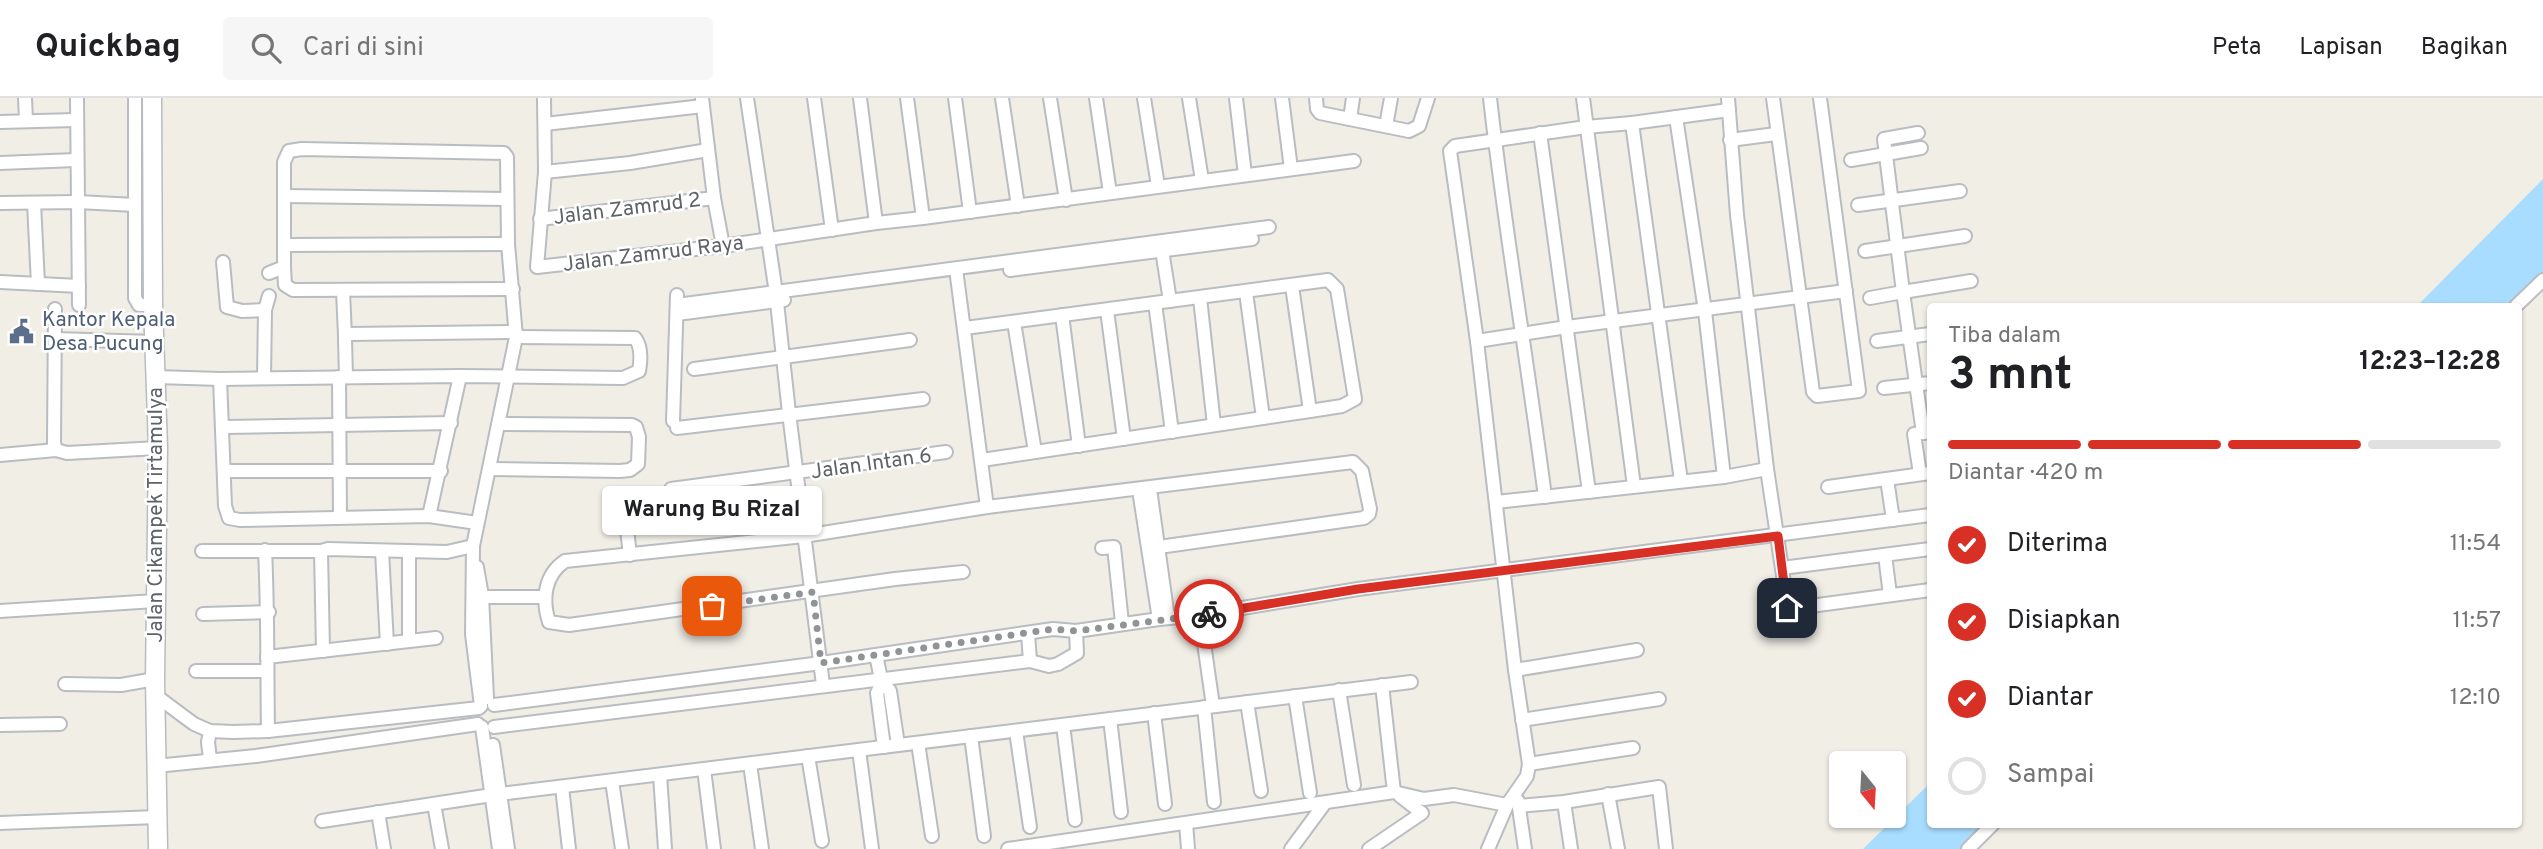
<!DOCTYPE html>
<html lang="id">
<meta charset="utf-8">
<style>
body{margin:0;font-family:Overpass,sans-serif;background:#f6f6f6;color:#202124;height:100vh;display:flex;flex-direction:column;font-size:26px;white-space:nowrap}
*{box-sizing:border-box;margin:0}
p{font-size:23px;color:#757577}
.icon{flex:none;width:38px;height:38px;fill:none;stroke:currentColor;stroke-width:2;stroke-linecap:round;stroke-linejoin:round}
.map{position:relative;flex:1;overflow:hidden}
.drawer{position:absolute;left:1927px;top:205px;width:595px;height:525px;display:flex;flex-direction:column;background:#fff;border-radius:7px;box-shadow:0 2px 5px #0004}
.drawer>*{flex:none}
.needle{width:46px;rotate:162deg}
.fabs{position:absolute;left:1829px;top:653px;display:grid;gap:14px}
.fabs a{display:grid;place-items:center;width:77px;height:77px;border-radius:7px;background:#fff;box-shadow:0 2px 5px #0004;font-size:35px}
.pin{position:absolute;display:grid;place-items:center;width:60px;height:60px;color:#fff;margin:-30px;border-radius:14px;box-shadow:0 4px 10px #0006}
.courier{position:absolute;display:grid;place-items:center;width:70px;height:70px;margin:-35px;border:5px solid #d93025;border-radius:50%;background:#fff;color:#222;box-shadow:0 2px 9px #0007}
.bubble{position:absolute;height:49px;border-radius:7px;background:#fff;box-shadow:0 2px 5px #0004;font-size:23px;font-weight:700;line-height:49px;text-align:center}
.summary em{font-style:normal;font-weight:700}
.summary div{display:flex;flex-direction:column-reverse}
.summary{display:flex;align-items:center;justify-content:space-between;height:119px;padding:0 21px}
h1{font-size:46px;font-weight:700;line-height:52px}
.bar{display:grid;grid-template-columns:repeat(4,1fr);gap:10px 7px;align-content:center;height:84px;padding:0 21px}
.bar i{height:9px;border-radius:5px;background:#e0e0e0}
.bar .on{background:#d93025}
.bar p{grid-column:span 4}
ol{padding:0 21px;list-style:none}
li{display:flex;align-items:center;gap:21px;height:77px}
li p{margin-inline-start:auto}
li .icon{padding:7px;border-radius:50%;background:#d93025;color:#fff;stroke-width:4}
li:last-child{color:#757577}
li i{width:38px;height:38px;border:4px solid #e0e0e0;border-radius:50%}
header{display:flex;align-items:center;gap:42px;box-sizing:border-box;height:98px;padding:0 35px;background:#fff;border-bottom:2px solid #e0e0e0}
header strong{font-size:33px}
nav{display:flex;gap:38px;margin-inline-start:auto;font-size:24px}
.search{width:490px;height:63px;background:#f6f6f6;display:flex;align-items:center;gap:18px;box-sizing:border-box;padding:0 24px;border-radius:7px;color:#757577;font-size:26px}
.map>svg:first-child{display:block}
</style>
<header>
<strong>Quickbag</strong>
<div class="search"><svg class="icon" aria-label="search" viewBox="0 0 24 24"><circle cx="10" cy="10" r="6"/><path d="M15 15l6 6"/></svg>Cari di sini</div>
<nav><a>Peta</a><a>Lapisan</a><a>Bagikan</a></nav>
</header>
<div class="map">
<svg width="2543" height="751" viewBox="0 0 2543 751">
<rect width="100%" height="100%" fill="#f1eee6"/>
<g fill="#a9ddff">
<path d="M2543,81V182L2516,208H2417Z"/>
<path d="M1930,685V726H1993L1968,751H1863Z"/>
</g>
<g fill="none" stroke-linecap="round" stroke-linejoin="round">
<defs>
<g id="street">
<path d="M25,0L26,22"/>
<path d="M77,0L79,207"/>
<path d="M135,0V200L139,207H153"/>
<path d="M544,0L545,74L537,169L723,148L876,125L923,120L1354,63"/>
<path d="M702,0L714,100L723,148"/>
<path d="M747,0L776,195L789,315L823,587"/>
<path d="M814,0L832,132"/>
<path d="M860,0L876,125"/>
<path d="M907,0L923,120"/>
<path d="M955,0L970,114"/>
<path d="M1002,0L1018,108"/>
<path d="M1050,0L1066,102"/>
<path d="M1096,0L1110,95"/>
<path d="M1144,0L1158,88"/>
<path d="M1189,0L1202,82"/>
<path d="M1236,0L1245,77"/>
<path d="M1282,0L1291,71"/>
<path d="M1316,0L1317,11L1320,15L1409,33L1419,28L1428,0"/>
<path d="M1490,0C1505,134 1528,266 1545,399"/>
<path d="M1583,0L1634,388"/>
<path d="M1728,0L1737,117L1767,371L1788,511L1930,492"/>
<path d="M1773,0L1813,294L1817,298L1859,293L1820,0"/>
<path d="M1676,19L1705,213L1724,379"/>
<path d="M1350,21L1353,0"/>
<path d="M0,24L76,22"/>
<path d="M1632,25L1681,383"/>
<path d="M545,26L703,8"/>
<path d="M1386,28L1391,0"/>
<path d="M1540,35L1589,394"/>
<path d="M1918,35L1884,41L1903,194L1971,183"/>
<path d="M1730,42L1776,36"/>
<path d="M1851,62L1921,50"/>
<path d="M0,65L76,62"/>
<path d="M545,74L630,65L708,52"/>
<path d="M285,98L507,101"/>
<path d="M0,105L78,104L135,107"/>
<path d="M34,105L38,186"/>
<path d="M1858,107L1960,93"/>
<path d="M540,121L714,100"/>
<path d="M284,147L508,146"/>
<path d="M1162,152L1170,203"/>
<path d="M1865,153L1965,138"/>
<path d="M223,164L227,209L242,213L265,212"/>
<path d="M284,169L285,187L293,192L513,191"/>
<path d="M956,171L987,409"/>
<path d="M1010,172L1252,141"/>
<path d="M269,175L284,169V64L289,53L302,51L504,55L507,59L508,146L516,239L473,448L472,536L481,608"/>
<path d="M0,184L79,188"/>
<path d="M1292,188L1310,313"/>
<path d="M343,193L345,238"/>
<path d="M1246,194L1263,320"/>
<path d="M1200,200L1214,327"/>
<path d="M1870,200L1903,194L1923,335L1930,334"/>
<path d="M1155,205L1172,334"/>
<path d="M677,207L1269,129"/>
<path d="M2516,208L2543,182"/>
<path d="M55,211L54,345L56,352"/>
<path d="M1107,212L1124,341"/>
<path d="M677,216L784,202"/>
<path d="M1062,217L1079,348"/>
<path d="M1014,224L1035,354"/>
<path d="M965,230L1328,182L1337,191L1355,301L1342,308L1310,313L982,362"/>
<path d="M55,241L154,244"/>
<path d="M1477,243L1567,229L1846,193"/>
<path d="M1877,243L1930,236"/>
<path d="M694,271L910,242"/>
<path d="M156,279L220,281L460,278L623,280L639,273C641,262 642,249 635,240L516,239"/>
<path d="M339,279L340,419"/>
<path d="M346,279L345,241L348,236L516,234"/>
<path d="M264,280L265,212L269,198"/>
<path d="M220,281L225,408L229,420L240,422L429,418L477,425"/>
<path d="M1884,290L1930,285"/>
<path d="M673,323L677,197"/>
<path d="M224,329L451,325"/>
<path d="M677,330L923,301"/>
<path d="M0,357L56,352L67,355L158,350"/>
<path d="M490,371L620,373L630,372L638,366L639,339L636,329L632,327L500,326"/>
<path d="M225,373H441"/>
<path d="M1920,376L1914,336L1923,335"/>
<path d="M1887,381L1893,422"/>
<path d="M1828,389L1930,375"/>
<path d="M671,391L946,354"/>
<path d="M1150,391L1168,520"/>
<path d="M1139,392L1159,521"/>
<path d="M1496,404L1724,379L1767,371"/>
<path d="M624,406L630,457"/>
<path d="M429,418L460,278"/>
<path d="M1102,450L1114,449L1122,525"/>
<path d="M265,452C268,512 267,572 268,633"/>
<path d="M202,453H321"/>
<path d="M382,453L387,546"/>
<path d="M409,453V543"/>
<path d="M1885,457L1890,497"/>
<path d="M477,469L482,498L487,600"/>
<path d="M1782,470L1930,451"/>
<path d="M963,474L895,481L569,527L549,524C542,502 544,477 565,463L804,438L987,409L1353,364L1362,373L1370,411L1369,416L1364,420L1159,449"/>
<path d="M475,499H545"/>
<path d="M0,513L155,503"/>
<path d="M203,516L269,514"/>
<path d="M1200,517L1213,608"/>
<path d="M323,553L321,453L328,451L447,454L473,448"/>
<path d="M876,557L881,581L890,593L898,647"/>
<path d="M267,559L436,540"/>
<path d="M1030,563L1049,568L1058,566L1077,555L1076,533"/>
<path d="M1515,572L1637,552"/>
<path d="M196,573H267"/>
<path d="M882,584L877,595L884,649"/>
<path d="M65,586L121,587L155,581"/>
<path d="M1339,592L1354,687"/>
<path d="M155,597L194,626L210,633L233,634L268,633L479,610"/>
<path d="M1295,598L1310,695"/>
<path d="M1247,604L1261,693"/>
<path d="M494,607L821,565L1053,531L1076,533L1159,521L1200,517L1358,491L1930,417"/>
<path d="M1204,609L1214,704"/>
<path d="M1154,615L1165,706"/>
<path d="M1110,621L1121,714"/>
<path d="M1522,622L1659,601"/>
<path d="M0,627L60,626"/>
<path d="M1063,627L1075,722"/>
<path d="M482,629L499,751"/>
<path d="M494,629L1030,563L1028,536"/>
<path d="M210,633L208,644L210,661"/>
<path d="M1016,633L1030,729"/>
<path d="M971,638L984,738"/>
<path d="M918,645L932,738"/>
<path d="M493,647L508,751"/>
<path d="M859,652L872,751"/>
<path d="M808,658L822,743"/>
<path d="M750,666L762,751"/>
<path d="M1529,666L1633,650"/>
<path d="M156,668L256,658L478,626"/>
<path d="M704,671L714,751"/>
<path d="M660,677L665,751"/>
<path d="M612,683L622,751"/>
<path d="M562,689L569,751"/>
<path d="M1394,694L1424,701L1454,697L1507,707"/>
<path d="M1608,696L1618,751"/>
<path d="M1518,703L1525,751"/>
<path d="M1564,704L1571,751"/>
<path d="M434,706L442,751"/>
<path d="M1519,708L1564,704L1659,689L1666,751"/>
<path d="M378,714L384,751"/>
<path d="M322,723L492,697L1411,584"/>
<path d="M0,725L157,719"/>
<path d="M1186,725L1188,751"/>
<path d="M1008,751L1394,694L1382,587"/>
<path d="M1291,751L1325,705"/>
<path d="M1369,751L1422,715L1400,698"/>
<path d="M1488,751L1507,707L1527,678L1529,666L1515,572L1477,243L1450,53L1455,48L1586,29L1632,25L1729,12"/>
<path d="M1968,751L1993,726"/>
</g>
<path id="secondary" d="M152,0L153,207L158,350L155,581L158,751"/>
</defs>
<use href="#street" stroke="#b9bcc1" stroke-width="16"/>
<use href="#secondary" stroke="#b8bcc1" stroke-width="21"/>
<use href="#street" stroke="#fff" stroke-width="12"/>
<use href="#secondary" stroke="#fff" stroke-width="18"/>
</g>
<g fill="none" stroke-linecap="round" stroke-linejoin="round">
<path stroke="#919494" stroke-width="7" stroke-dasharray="0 12.6" d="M712,508L813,494L821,565L1053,531L1076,533L1209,516"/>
<path stroke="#d93025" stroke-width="9" d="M1209,516L1358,491L1778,438L1787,510"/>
</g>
<defs>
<symbol id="civic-bare" viewBox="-9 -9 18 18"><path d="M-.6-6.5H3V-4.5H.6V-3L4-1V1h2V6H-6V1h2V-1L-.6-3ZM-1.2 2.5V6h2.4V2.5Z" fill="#5c6f8a" stroke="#fff" stroke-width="2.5" paint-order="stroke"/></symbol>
</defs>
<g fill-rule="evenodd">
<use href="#civic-bare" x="4" y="216" width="35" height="35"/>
</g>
<g text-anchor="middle" stroke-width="5" stroke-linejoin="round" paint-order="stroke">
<g font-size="21" fill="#5e6368" stroke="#fff">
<text transform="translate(627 110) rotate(-7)" y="7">Jalan Zamrud 2</text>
<text transform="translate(653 155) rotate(-7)" y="7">Jalan Zamrud Raya</text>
<text transform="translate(871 365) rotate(-8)" y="7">Jalan Intan 6</text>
<text transform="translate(155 417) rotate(-90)" y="7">Jalan Cikampek Tirtamulya</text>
</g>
<g font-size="21" fill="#4e5e75" stroke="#fff" text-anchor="start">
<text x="42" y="228">Kantor Kepala<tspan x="42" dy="24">Desa Pucung</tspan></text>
</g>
</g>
</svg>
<div class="fabs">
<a><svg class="needle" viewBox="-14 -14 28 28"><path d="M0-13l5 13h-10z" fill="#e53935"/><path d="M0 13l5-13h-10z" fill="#757577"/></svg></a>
</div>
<div class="pin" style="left:712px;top:508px;background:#ea580c"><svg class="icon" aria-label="bag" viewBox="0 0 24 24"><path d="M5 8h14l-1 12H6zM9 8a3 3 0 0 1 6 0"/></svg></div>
<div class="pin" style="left:1787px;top:510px;background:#1f2937"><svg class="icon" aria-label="home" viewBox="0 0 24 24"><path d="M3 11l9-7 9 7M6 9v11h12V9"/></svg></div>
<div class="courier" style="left:1209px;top:516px"><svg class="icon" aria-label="bike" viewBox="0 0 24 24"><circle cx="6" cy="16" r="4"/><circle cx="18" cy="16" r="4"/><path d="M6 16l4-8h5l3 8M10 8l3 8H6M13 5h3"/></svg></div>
<div class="bubble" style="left:602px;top:388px;width:220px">Warung Bu Rizal</div>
<section class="drawer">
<div class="summary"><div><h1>3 mnt</h1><p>Tiba dalam</p></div><em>12:23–12:28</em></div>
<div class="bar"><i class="on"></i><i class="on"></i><i class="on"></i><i></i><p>Diantar · 420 m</p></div>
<ol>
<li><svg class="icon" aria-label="check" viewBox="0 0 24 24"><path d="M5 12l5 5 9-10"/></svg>Diterima<p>11:54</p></li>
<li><svg class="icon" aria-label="check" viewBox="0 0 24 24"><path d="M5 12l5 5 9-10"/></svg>Disiapkan<p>11:57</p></li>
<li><svg class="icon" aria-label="check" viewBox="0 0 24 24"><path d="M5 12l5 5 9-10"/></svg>Diantar<p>12:10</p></li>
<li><i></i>Sampai</li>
</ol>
</section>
</div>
